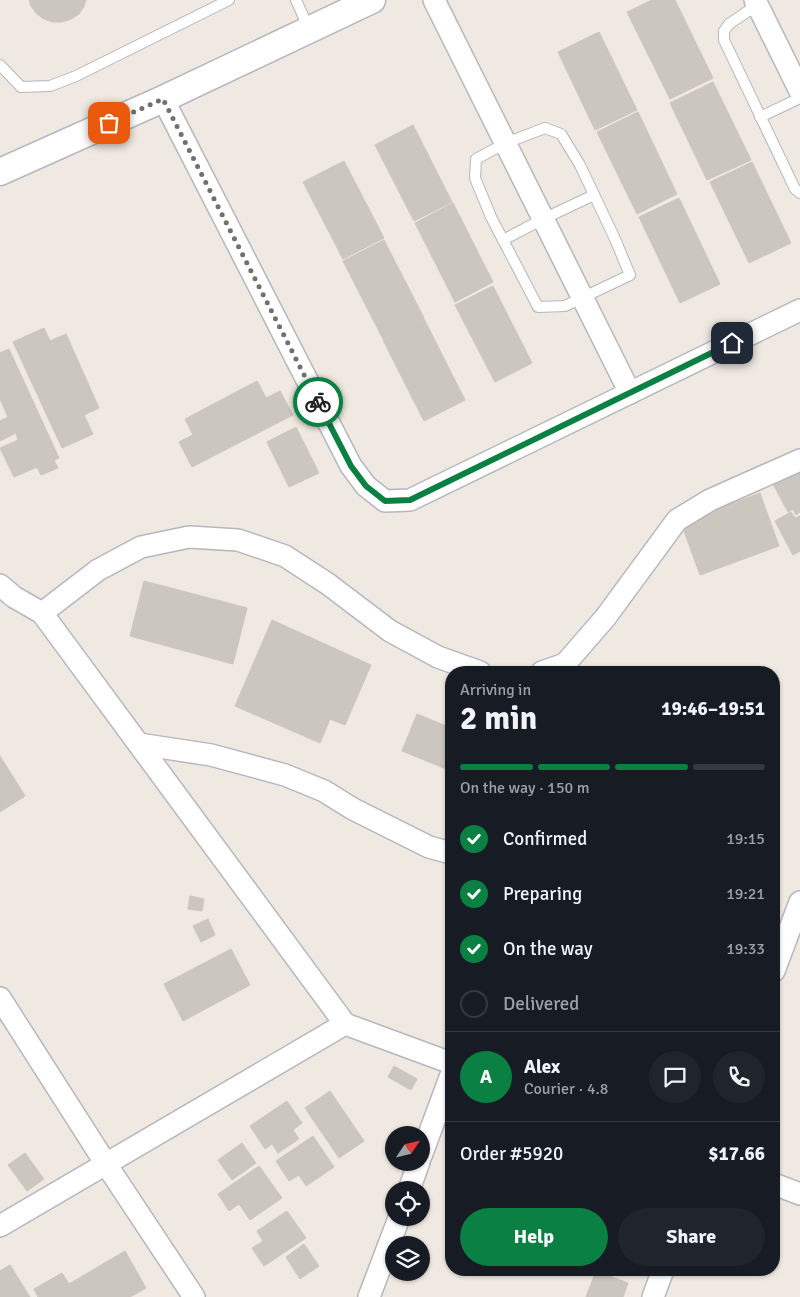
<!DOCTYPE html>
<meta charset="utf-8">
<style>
body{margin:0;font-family:Signika,sans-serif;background:#20242c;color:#f1f3f6;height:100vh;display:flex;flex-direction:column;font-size:19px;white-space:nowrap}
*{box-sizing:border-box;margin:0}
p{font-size:16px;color:#9ea1a6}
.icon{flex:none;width:28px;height:28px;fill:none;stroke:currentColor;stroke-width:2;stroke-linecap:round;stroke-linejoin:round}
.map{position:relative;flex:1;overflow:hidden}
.sheet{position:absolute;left:445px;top:666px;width:335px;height:610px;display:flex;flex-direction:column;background:#171b24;border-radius:20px;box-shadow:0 1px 4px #0004}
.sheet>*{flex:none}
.needle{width:32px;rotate:55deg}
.buttons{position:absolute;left:385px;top:1126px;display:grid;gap:10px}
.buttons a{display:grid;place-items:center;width:45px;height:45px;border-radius:50%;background:#171b24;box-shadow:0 1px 4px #0004;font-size:25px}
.pin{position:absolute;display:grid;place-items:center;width:42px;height:42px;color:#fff;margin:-21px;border-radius:10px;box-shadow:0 2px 8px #0006}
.courier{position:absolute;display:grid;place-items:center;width:50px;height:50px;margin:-25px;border:4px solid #0b8043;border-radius:50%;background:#fff;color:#222;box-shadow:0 1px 6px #0007}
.summary em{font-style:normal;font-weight:700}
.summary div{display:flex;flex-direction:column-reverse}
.summary{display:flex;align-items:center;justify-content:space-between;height:85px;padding:0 15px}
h1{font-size:32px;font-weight:700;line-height:38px}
.bar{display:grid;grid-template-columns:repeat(4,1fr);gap:8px 5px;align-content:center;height:60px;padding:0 15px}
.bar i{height:6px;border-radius:4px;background:#363941}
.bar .active{background:#0b8043}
.bar p{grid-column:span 4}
.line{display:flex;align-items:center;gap:12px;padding:0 15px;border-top:1px solid #363941}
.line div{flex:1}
.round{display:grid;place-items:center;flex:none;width:52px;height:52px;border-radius:26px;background:#20242c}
ol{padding:0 15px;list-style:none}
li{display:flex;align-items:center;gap:15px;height:55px}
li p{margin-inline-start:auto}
li .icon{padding:5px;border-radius:50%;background:#0b8043;color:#fff;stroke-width:4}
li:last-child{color:#9ea1a6}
li i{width:28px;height:28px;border:2px solid #363941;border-radius:50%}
.button{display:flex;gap:10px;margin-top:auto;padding:10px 15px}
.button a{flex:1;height:58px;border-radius:30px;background:#0b8043;color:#fff;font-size:20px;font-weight:700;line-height:58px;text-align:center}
.button a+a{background:#20242c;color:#f1f3f6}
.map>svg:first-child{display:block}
</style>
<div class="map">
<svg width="800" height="1297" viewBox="0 0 800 1297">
<rect width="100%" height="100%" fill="#efe9e1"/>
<g fill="#cbc7bf" stroke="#cbc5ba">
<path d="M29,0H86L84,6L79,14L71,19L62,22H53L44,19L37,14L31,6Z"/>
<path d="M652,0H675L713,78L670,99L627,12Z"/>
<path d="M599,32L637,110L595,130L558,52Z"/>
<path d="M713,82L751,160L707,180L670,103Z"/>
<path d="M638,112L677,194L637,214L597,132Z"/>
<path d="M413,125L452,202L414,221L375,145Z"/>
<path d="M344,161L384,238L343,259L303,182Z"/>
<path d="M752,162L791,243L749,263L710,182Z"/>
<path d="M679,198L720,284L680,303L639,217Z"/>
<path d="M453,203L493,282L455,302L415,223Z"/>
<path d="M384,240L424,318L383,339L343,261Z"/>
<path d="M493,286L532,363L495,382L455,305Z"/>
<path d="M424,319L465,400L424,421L383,340Z"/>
<path d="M44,328L50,341L66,334L99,408L84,415L93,434L62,448L13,342Z"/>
<path d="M9,349L59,458L54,460L58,468L41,475L37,467L14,477L0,448L18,440L16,433L0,441V421L8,417L0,399V353Z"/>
<path d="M257,381L266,398L280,391L293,415L192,467L179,442L193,435L185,419Z"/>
<path d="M296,427L319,473L289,487L267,442Z"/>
<path d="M800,470V512L796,515L793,509L788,512L773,484Z"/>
<path d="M760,493L779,546L700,575L681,523Z"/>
<path d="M791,512L795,518L800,516V551L793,555L775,521Z"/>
<path d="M144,581L247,608L233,664L130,636Z"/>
<path d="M272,620L371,665L345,725L330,719L320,743L235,706Z"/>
<path d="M417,714L451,728V771L402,751Z"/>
<path d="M0,756L25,796L0,812Z"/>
<path d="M190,896L204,899L202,911L188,909Z"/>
<path d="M208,919L215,935L201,942L193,926Z"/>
<path d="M231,949L250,985L183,1021L164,984Z"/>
<path d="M394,1066L417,1079L411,1090L388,1077Z"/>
<path d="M330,1091L364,1141L339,1158L305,1108Z"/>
<path d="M287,1101L302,1123L293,1130L299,1139L278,1153L272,1144L265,1149L250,1126Z"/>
<path d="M313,1136L334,1167L306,1186L299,1175L289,1181L276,1161Z"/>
<path d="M242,1143L256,1163L232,1180L218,1160Z"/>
<path d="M25,1153L44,1179L27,1191L8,1165Z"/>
<path d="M259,1166L282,1198L250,1220L239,1204L229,1211L218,1194Z"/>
<path d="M287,1211L306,1238L264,1266L252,1248L263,1241L257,1231Z"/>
<path d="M304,1244L319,1266L300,1279L286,1257Z"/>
<path d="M125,1251L146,1288L130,1297H38L34,1289L62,1273L69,1284Z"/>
<path d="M10,1265L30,1297H0V1271Z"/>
<path d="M596,1271L628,1283L623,1297H586Z"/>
</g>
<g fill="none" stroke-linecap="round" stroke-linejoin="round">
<defs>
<g id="service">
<path d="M296,0L309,29"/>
<path d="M757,5L729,24L724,31V40L795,189L800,193"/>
<path d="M0,65L21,87L50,86L76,76L229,0"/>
<path d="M760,117L800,98"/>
<path d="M545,128L561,134L580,165L615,239L630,275L565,306L538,307L491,217L475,178L476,159L506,143Z"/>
<path d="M503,240L543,219L594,195"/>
</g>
<g id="minor">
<path d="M434,0L630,393"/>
<path d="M755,0L800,91"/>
<path d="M163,99L351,466L366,486L385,501L410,500L800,310"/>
<path d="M0,585L14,597L42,613L98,570L141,547L189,537L238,540L285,556L328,584L390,631L438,657L480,672"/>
<path d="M42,613L345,1024L451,1063"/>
<path d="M542,672L565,664L605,618L677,520L710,500L800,460"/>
<path d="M139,744L211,755L285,775L324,791L353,809L429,847L451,853"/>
<path d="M774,971L800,902"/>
<path d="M0,998L106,1164L194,1297"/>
<path d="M421,1156L451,1075"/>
<path d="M774,1184L800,1194"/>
<path d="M409,1190L419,1162"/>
<path d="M0,1226L345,1024"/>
<path d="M369,1297L399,1218"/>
<path d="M653,1297L663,1270"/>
</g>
<path id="tertiary" d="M0,172L163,99L372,0"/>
</defs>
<use href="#service" stroke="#b4b7c1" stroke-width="12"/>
<use href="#minor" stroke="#b4b7c1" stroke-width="24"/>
<use href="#tertiary" stroke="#b4b7c1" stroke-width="29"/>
<use href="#service" stroke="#fff" stroke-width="10"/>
<use href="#minor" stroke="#fff" stroke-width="21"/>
<use href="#tertiary" stroke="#fff" stroke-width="26"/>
</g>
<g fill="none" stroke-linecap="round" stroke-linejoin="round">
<path stroke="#726f6d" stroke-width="5" stroke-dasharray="0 9" d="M109,123L163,99L318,402"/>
<path stroke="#0b8043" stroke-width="6" d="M318,402L351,466L366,486L385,501L410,500L732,343"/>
</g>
</svg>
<div class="buttons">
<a><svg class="needle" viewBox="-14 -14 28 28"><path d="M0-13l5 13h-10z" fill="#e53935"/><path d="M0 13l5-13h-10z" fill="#9ea1a6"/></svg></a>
<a><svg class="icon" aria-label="locate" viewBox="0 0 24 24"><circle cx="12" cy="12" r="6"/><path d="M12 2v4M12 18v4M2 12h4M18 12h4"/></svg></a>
<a><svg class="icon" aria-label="layers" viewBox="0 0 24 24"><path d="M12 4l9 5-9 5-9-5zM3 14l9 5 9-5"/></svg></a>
</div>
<div class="pin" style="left:109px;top:123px;background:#ea580c"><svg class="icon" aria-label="bag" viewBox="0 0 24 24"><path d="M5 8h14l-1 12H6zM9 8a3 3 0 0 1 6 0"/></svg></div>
<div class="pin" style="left:732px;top:343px;background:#1f2937"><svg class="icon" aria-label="home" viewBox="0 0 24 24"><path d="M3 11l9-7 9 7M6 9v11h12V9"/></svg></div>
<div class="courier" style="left:318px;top:402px"><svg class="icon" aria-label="bike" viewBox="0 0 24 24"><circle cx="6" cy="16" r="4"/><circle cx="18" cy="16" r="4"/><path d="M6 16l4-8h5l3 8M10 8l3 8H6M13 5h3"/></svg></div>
<section class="sheet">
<div class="summary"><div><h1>2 min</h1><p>Arriving in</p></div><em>19:46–19:51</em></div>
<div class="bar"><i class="active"></i><i class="active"></i><i class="active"></i><i></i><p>On the way · 150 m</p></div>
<ol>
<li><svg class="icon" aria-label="check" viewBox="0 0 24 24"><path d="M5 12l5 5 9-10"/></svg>Confirmed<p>19:15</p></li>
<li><svg class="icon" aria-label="check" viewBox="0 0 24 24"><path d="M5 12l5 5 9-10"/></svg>Preparing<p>19:21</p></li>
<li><svg class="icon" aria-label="check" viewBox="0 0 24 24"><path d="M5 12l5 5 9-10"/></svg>On the way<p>19:33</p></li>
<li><i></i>Delivered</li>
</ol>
<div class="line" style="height:90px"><b class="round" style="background:#0b8043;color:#fff">A</b><div><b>Alex</b><p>Courier · 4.8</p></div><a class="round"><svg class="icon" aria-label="chat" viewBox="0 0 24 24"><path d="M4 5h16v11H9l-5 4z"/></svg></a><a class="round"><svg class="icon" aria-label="phone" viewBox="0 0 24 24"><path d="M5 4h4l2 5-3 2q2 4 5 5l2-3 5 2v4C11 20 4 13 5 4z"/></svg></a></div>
<div class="line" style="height:65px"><div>Order #5920</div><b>$17.66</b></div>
<div class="button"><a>Help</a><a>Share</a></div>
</section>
</div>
